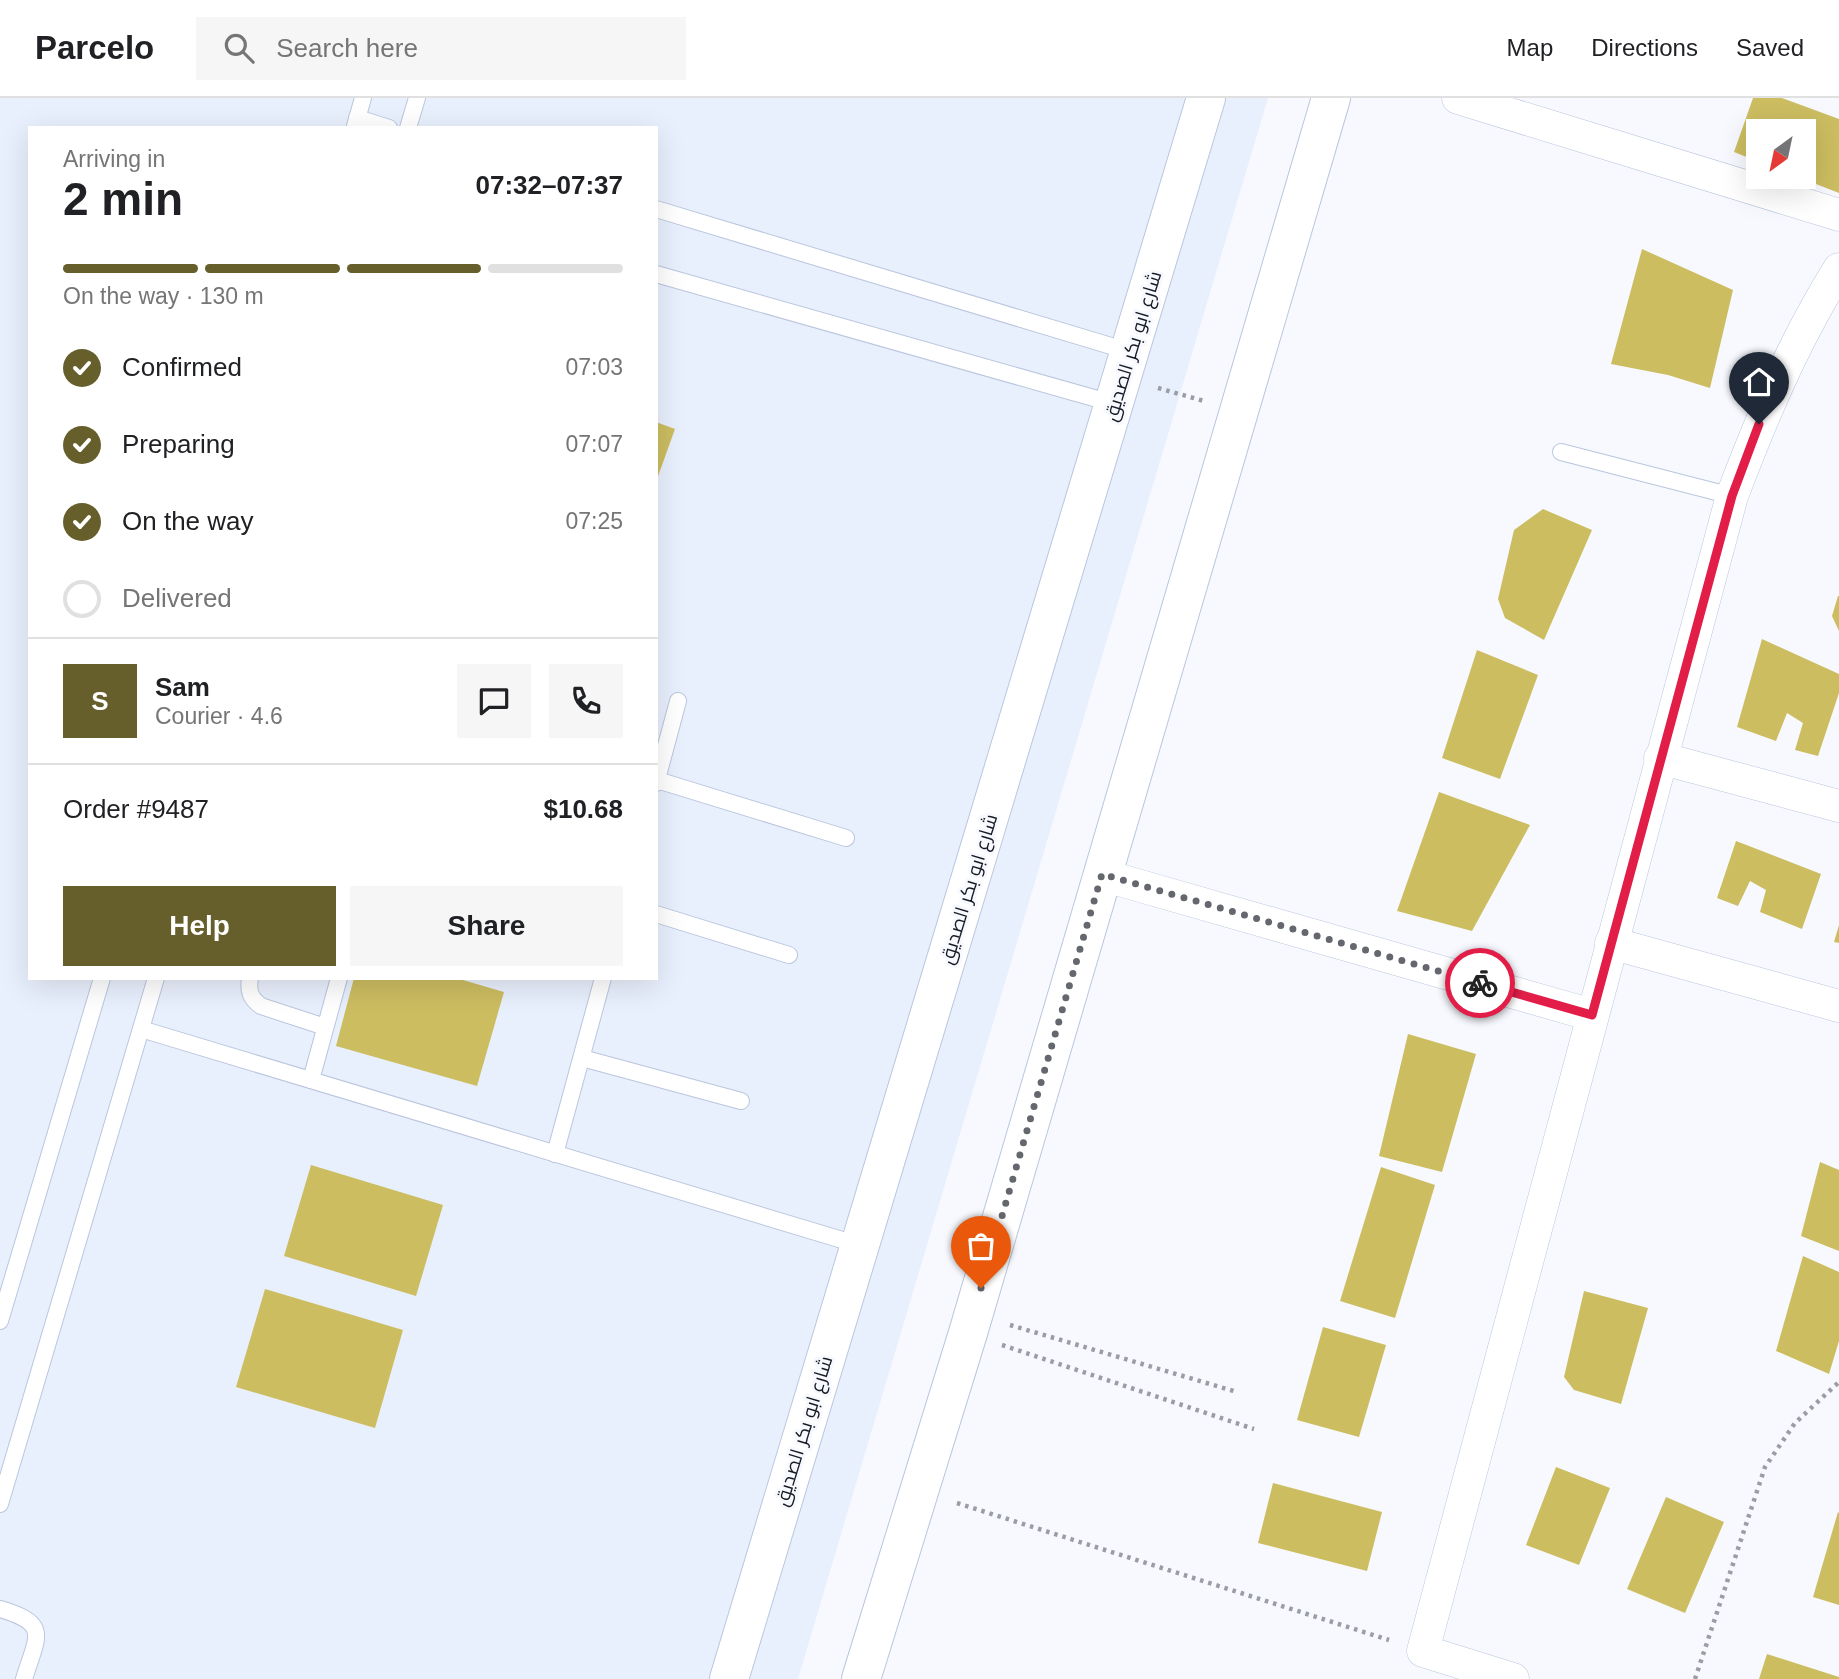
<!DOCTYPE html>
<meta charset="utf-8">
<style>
body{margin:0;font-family:Helvetica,Cairo,sans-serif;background:#f6f6f6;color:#202124;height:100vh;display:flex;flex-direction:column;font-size:26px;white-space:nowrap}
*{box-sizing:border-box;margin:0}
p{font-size:23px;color:#757577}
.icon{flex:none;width:38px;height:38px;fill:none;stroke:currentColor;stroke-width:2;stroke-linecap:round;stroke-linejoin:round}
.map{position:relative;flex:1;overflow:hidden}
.sheet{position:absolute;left:28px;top:28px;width:630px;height:854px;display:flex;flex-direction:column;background:#fff;border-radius:0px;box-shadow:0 7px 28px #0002}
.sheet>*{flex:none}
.needle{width:46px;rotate:213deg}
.tools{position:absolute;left:1746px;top:21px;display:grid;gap:14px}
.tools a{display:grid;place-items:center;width:70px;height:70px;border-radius:0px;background:#fff;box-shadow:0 7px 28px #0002;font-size:35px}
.pin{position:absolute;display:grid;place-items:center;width:60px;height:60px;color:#fff;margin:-72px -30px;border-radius:50% 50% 50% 0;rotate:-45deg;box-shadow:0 0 7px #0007}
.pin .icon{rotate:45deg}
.courier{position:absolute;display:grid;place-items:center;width:70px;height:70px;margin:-35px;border:5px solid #e11d48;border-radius:50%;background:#fff;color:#222;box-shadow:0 2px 9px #0007}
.headline em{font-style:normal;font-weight:800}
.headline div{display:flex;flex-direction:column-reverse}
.headline{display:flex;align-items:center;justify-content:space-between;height:119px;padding:0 35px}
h1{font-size:46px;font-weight:800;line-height:52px}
.bar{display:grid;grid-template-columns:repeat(4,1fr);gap:10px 7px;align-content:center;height:84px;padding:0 35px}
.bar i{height:9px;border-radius:5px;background:#e0e0e0}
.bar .on{background:#675f2b}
.bar p{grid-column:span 4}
.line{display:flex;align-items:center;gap:18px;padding:0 35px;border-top:2px solid #e0e0e0}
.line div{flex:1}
.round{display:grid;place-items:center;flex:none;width:74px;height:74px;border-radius:0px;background:#f6f6f6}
ol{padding:0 35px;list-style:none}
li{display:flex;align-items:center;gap:21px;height:77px}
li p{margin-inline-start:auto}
li .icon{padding:7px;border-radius:50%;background:#675f2b;color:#fff;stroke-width:4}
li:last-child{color:#757577}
li i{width:38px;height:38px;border:4px solid #e0e0e0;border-radius:50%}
.action{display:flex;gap:14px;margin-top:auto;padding:14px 35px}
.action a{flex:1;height:80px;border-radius:0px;background:#675f2b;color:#fff;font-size:28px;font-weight:800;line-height:80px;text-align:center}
.action a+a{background:#f6f6f6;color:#202124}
header{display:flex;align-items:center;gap:42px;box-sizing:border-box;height:98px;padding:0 35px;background:#fff;border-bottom:2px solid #e0e0e0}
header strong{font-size:33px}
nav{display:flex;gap:38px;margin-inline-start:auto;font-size:24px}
.search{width:490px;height:63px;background:#f6f6f6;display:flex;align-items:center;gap:18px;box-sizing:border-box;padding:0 24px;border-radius:0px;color:#757577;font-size:26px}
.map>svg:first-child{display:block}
</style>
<header>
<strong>Parcelo</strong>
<div class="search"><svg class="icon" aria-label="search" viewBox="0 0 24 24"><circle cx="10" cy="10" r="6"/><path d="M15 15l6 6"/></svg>Search here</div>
<nav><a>Map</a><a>Directions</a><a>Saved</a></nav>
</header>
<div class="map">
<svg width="1839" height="1581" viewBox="0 0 1839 1581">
<rect width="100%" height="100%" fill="#f7f9fe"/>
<path fill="#e9f0fd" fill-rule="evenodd" d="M0,0H1268L798,1581H0ZM30,30H656V880H30Z"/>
<g fill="#ccbd61">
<path d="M1753,0H1782L1839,21V95L1798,79H1804V33H1759V64L1734,54Z"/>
<path d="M1642,151L1733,192L1710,290L1668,277L1611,266Z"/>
<path d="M656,324L675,331L657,381H656Z"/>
<path d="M1543,411L1592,432L1544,542L1505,520L1498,501L1514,432Z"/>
<path d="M1838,498H1839V533L1832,518Z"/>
<path d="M1762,541L1839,576V595L1818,658L1795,652L1803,625L1787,615L1776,643L1737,629Z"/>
<path d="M1477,552L1538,577L1500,681L1442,660Z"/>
<path d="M1439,694L1530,727L1472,833L1397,813Z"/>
<path d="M1736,743L1821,776L1802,831L1760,814L1766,792L1750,783L1738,808L1717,800Z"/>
<path d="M1839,827V845L1834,844Z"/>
<path d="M354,880H456L504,894L477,988L336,948Z"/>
<path d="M1408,936L1476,956L1442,1074L1379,1058Z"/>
<path d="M1820,1064L1839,1072V1153L1801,1138Z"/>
<path d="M311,1067L443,1107L416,1198L284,1158Z"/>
<path d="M1381,1069L1435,1087L1395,1220L1340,1203Z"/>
<path d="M1803,1158L1839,1174V1243L1829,1276L1776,1253Z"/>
<path d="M265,1191L403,1232L375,1330L236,1289Z"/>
<path d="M1584,1193L1648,1210L1621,1306L1574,1292L1564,1279Z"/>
<path d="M1323,1229L1386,1247L1359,1339L1297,1322Z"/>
<path d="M1556,1369L1610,1390L1579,1467L1526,1447Z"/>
<path d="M1273,1385L1382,1414L1367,1473L1258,1445Z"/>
<path d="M1666,1399L1724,1424L1685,1515L1627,1491Z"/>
<path d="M1838,1414L1839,1415V1507L1813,1499Z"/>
<path d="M1767,1556L1839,1579V1581H1759Z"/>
</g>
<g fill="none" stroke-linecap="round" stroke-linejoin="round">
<defs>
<g id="service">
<path d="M357,20L389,30"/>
<path d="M355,28L363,0"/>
<path d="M408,30L417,0"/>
<path d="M656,111L1131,254"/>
<path d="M656,176L1115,306"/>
<path d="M1561,354L1732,398"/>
<path d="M657,682L846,740"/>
<path d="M656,685L678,603"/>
<path d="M656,816L789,857"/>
<path d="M250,880C248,893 250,900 261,908L325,929"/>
<path d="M141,931L859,1147"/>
<path d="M582,960L741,1003"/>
<path d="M311,982L339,880"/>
<path d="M555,1056L603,880"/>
<path d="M0,1223L102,880"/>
<path d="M0,1406L156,880"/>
<path d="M0,1511C51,1526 37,1538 24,1581"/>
</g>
<g id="minor">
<path d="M1458,0L1839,117"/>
<path d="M1660,660L1839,708"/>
<path d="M1102,777L1592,917"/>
<path d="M1611,845L1839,908"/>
<path d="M1513,1581L1423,1553L1732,398C1762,319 1794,243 1839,171"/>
</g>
<g id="secondary">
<path d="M729,1581L1206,0"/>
<path d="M861,1581L968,1235L1331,0"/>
</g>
</defs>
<use href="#service" stroke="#bac6de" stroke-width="18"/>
<use href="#minor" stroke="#bac6de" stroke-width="33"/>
<use href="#secondary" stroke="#bac6de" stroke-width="40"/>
<g stroke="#9a9da3" stroke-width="4.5" stroke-dasharray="3.5 5" stroke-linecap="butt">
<path d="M1158,290L1204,303"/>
<path d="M1010,1227L1237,1294"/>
<path d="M1002,1247L1254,1331"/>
<path d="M957,1405L1389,1542"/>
<path d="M1695,1581L1765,1369L1795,1325L1839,1284"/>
</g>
<use href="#service" stroke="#fff" stroke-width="16"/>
<use href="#minor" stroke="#fff" stroke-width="32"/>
<use href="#secondary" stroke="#fff" stroke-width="38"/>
</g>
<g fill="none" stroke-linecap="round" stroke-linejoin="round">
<path stroke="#64676e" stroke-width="7" stroke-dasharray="0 12.6" d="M981,1190L1102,776L1480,885"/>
<path stroke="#e11d48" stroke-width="9" d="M1480,885L1592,917L1732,398L1759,326"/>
</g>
<g text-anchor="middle" stroke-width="6" stroke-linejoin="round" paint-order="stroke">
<g font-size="19" fill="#151921" stroke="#f7f9fe">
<text transform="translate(1132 248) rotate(-73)" y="7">شارع ابو بكر الصديق</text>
<text transform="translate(968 791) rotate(-73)" y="7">شارع ابو بكر الصديق</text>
<text transform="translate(803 1333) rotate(-73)" y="7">شارع ابو بكر الصديق</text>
</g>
</g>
</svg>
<div class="tools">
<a><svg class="needle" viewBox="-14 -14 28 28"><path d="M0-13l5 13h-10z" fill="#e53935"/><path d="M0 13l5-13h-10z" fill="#757577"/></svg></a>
</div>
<div class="pin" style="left:981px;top:1190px;background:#ea580c"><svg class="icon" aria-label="bag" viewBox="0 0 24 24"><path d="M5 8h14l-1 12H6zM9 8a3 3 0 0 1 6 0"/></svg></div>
<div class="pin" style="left:1759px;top:326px;background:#1f2937"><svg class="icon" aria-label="home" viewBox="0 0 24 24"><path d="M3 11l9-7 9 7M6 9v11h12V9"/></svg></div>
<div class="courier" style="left:1480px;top:885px"><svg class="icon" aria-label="bike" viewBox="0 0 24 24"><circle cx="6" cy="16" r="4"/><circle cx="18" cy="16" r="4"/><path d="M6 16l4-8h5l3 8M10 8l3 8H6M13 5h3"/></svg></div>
<section class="sheet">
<div class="headline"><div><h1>2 min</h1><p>Arriving in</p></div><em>07:32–07:37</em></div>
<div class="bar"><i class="on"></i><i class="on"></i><i class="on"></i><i></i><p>On the way · 130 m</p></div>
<ol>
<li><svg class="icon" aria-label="check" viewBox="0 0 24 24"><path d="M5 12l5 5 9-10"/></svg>Confirmed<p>07:03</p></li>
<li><svg class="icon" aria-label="check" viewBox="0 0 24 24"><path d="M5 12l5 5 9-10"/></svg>Preparing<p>07:07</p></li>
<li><svg class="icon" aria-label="check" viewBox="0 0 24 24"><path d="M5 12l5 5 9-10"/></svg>On the way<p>07:25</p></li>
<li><i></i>Delivered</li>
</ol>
<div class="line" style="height:126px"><b class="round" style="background:#675f2b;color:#fff">S</b><div><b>Sam</b><p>Courier · 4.6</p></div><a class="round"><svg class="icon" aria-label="chat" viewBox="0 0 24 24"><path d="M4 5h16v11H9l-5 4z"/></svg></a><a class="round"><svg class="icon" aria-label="phone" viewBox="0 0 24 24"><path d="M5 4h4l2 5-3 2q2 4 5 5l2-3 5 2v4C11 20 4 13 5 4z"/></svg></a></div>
<div class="line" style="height:91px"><div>Order #9487</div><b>$10.68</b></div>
<div class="action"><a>Help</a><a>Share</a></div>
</section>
</div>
